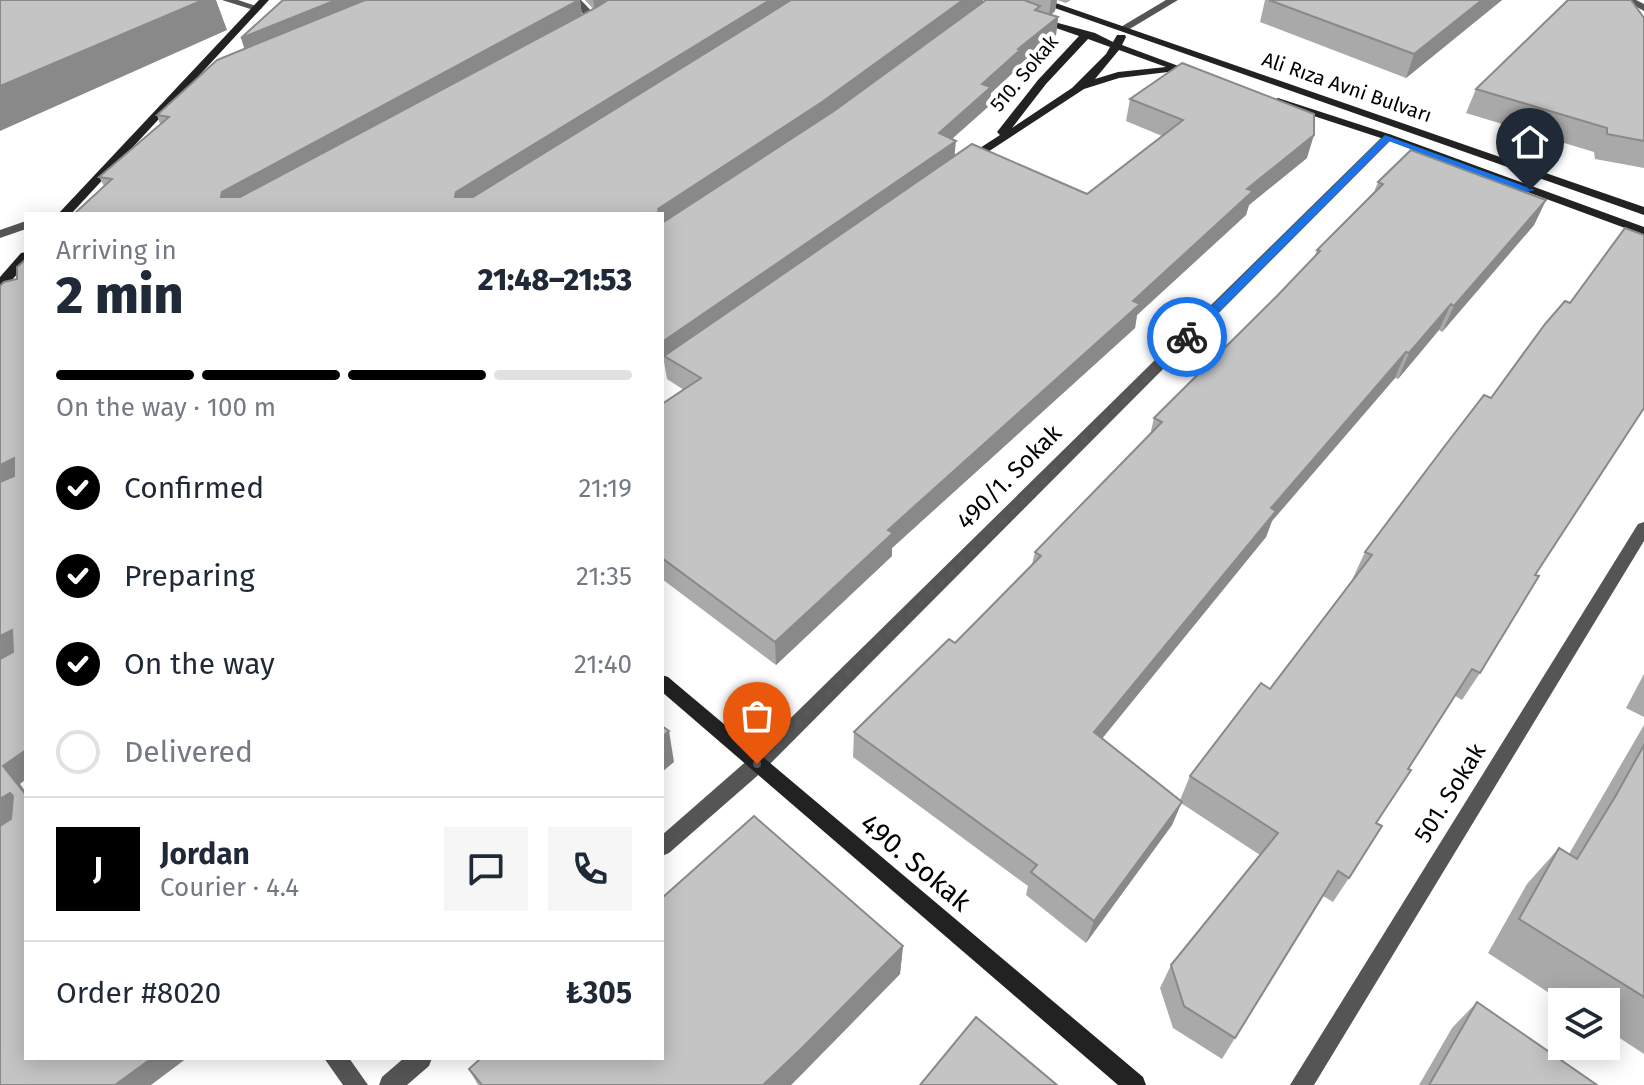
<!DOCTYPE html>
<meta charset="utf-8">
<style>
body{margin:0;font-family:"Fira Sans",sans-serif;background:#f6f6f7;color:#1f2937;height:100vh;display:flex;flex-direction:column;font-size:30px;white-space:nowrap}
*{box-sizing:border-box;margin:0}
p{font-size:26px;color:#747a83}
.icon{flex:none;width:44px;height:44px;fill:none;stroke:currentColor;stroke-width:2;stroke-linecap:round;stroke-linejoin:round}
.map{position:relative;flex:1;overflow:hidden}
.details{position:absolute;left:24px;top:212px;width:640px;height:848px;display:flex;flex-direction:column;background:#fff;border-radius:0px;box-shadow:0 4px 20px #0003}
.details>*{flex:none}
.controls{position:absolute;left:1548px;top:988px;display:grid;gap:16px}
.controls a{display:grid;place-items:center;width:72px;height:72px;border-radius:0px;background:#fff;box-shadow:0 4px 20px #0003;font-size:40px}
.pin{position:absolute;display:grid;place-items:center;width:68px;height:68px;color:#fff;margin:-82px -34px;border-radius:50% 50% 50% 0;rotate:-45deg;box-shadow:0 0 8px #0007}
.pin .icon{rotate:45deg}
.courier{position:absolute;display:grid;place-items:center;width:80px;height:80px;margin:-40px;border:6px solid #1a73e8;border-radius:50%;background:#fff;color:#222;box-shadow:0 2px 10px #0007}
.headline em{font-style:normal;font-weight:800}
.headline div{display:flex;flex-direction:column-reverse}
.headline{display:flex;align-items:center;justify-content:space-between;height:136px;padding:0 32px}
h1{font-size:52px;font-weight:800;line-height:60px}
.bar{display:grid;grid-template-columns:repeat(4,1fr);gap:12px 8px;align-content:center;height:96px;padding:0 32px}
.bar i{height:10px;border-radius:6px;background:#e0e1e3}
.bar .on{background:#000}
.bar p{grid-column:span 4}
.line{display:flex;align-items:center;gap:20px;padding:0 32px;border-top:2px solid #e0e1e3}
.line div{flex:1}
.round{display:grid;place-items:center;flex:none;width:84px;height:84px;border-radius:0px;background:#f6f6f7}
ol{padding:0 32px;list-style:none}
li{display:flex;align-items:center;gap:24px;height:88px}
li p{margin-inline-start:auto}
li .icon{padding:8px;border-radius:50%;background:#000;color:#fff;stroke-width:4}
li:last-child{color:#747a83}
li i{width:44px;height:44px;border:4px solid #e0e1e3;border-radius:50%}
.map>svg:first-child{display:block}
</style>
<div class="map">
<svg width="1644" height="1085" viewBox="0 0 1644 1085">
<rect width="100%" height="100%" fill="#fff"/>
<g fill="none" stroke-linecap="round" stroke-linejoin="round">
<g fill="#555" fill-rule="evenodd">
<path d="M222,0H238L262,8L257,11Z"/>
<path d="M571,0H581L598,18V22H590Z"/>
<path d="M1166,0H1178L1128,30L1119,28Z"/>
<path d="M1624,0H1636L1644,4V11Z"/>
<path d="M1388,134L1392,135V139L764,770L669,853L662,856V835L750,758L1384,135Z"/>
<path d="M26,221V229L0,238V230Z"/>
<path d="M1644,522V541L1314,1085H1290L1638,524Z"/>
<path d="M324,1058H349L368,1085H343Z"/>
<path d="M404,1058H432L429,1066L407,1085H379L382,1077Z"/>
</g>
<g fill="#222" fill-rule="evenodd">
<path d="M259,0H269L71,214H58Z"/>
<path d="M1032,0H1047L1644,207V215Z"/>
<path d="M1036,17L1095,33L1113,42L1117,35H1125L1126,37L1122,45L1200,74L1195,77L1176,71L1119,78L1084,89L971,163H963V159L1000,135L997,132L1038,80L1079,36L1036,21ZM1088,39L1110,47L1106,54L1072,88L1012,128L1046,84ZM1119,50L1166,67L1118,72L1095,79Z"/>
<path d="M1278,98L1392,135L1644,227V235L1384,139L1274,103L1272,101Z"/>
<path d="M26,252V264L5,288L0,289V277L21,253Z"/>
<path d="M662,675L668,677L1143,1077L1146,1085H1118L662,692Z"/>
</g>
</g>
<g fill="#a9a9a9">
<path d="M580,0L582,15L593,9L585,0H983V2L986,0H1071L1066,3L1057,0L1055,11L1051,15L1058,17L1056,35L1019,65L1018,68L991,93L989,106L952,139L955,156L1087,194L1162,136L1126,121L1130,99L1307,158L1249,205L1246,215L1137,315L1135,328L892,548V556L776,665L662,579V404L684,390L667,379L664,362L662,363V214L104,186L99,177L160,124L157,115Z"/>
<path d="M1265,0H1502L1406,78L1260,22Z"/>
<path d="M1644,18V168L1595,159L1594,152L1466,113L1476,89Z"/>
<path d="M1378,182L1546,200L1534,225L1442,332L1439,330L1398,379L1395,378L1272,521L1266,537L1102,738L1180,800L1190,776L1270,689L1352,580L1365,552L1535,575L1480,673L1462,700L1455,696L1408,769L1377,823L1349,878L1333,902L1323,896L1222,1059L1173,1028L1160,988L1171,965L1260,855L1181,803L1172,825L1086,943L1026,895L1028,886L853,757L854,732L955,643L1032,564L1035,552L1150,435L1154,418L1277,296L1315,256L1317,250L1374,192Z"/>
<path d="M1644,674V717L1626,708Z"/>
<path d="M1644,725V1054L1606,1029V1002H1563L1488,953L1527,884L1559,848L1569,854Z"/>
<path d="M903,946L900,974L791,1085H478L469,1069Z"/>
<path d="M1477,1002L1597,1085H1419L1452,1028Z"/>
</g>
<g fill="#898989">
<path d="M203,0H216L227,30L0,131V86Z"/>
<path d="M336,0H384L247,57L241,38Z"/>
<path d="M580,0L582,17L229,214L221,197L222,192Z"/>
<path d="M593,0H614L595,10Z"/>
<path d="M770,0H799L460,211L455,197L456,192Z"/>
<path d="M963,0H983V2L822,121L662,227V214H659L658,209Z"/>
<path d="M1051,0H1057L1055,11L1049,16Z"/>
<path d="M1482,0H1502L1406,78L1414,54Z"/>
<path d="M1058,17L1056,35L1019,65L1018,68L991,93L989,106L937,152L939,133L982,84L1018,49Z"/>
<path d="M1314,135L1307,158L1249,205L1246,215L1137,315L1135,328L892,548V556L776,665L775,642L888,530L1133,301L1247,189Z"/>
<path d="M956,141L954,160L664,356V362L662,363V342Z"/>
<path d="M1546,200L1534,225L1442,332L1454,306Z"/>
<path d="M1451,304L1439,330L1398,379L1409,353Z"/>
<path d="M1406,352L1395,378L1272,521L1266,537L1088,756L1094,732L1271,508Z"/>
<path d="M14,458L26,477L0,491V465Z"/>
<path d="M12,630L26,648L0,664V636Z"/>
<path d="M669,731L674,762L662,772V737Z"/>
<path d="M26,750V779L20,784L26,792V795L3,766Z"/>
<path d="M10,793L26,811L0,827V799Z"/>
<path d="M1182,802L1172,825L1086,943L1094,921Z"/>
<path d="M903,946L900,974L804,1072L791,1085H763Z"/>
<path d="M152,1058H187L151,1085H115Z"/>
</g>
<g fill="#c4c4c4" stroke="#898989" stroke-width="2">
<path d="M0,0H203L0,86Z"/>
<path d="M283,0H336L241,38Z"/>
<path d="M365,0H579L222,192L221,197H240L597,7L608,0H770L456,192L455,197H473L791,0H963L822,102L658,209L659,214H74L112,179L99,177L169,117L157,115L217,60Z"/>
<path d="M986,0H1024L1040,6L1035,10L1058,17L1018,49L1020,50L982,84L991,87L939,133L956,141L662,342V223L834,111Z"/>
<path d="M1269,0H1482L1414,54Z"/>
<path d="M1568,0H1631L1644,18V141L1607,134V128L1476,89Z"/>
<path d="M1182,63L1314,114V135L1247,189L1253,191L1133,301L1140,304L888,530L893,533L775,642L662,558V404L701,378L664,356L972,144L1087,194L1183,120L1130,99Z"/>
<path d="M1411,150L1546,200L1454,306L1451,304L1409,353L1406,352L1271,508L1276,511L1094,732L1182,802L1094,921L1031,872L1037,865L854,732L949,639L955,643L1041,556L1035,552L1162,422L1154,418L1277,296L1320,251L1317,250L1383,184L1378,182Z"/>
<path d="M1625,228L1644,235V408L1535,575L1539,576L1480,673L1472,669L1408,769L1411,770L1376,823L1382,826L1349,878L1338,871L1235,1038L1184,1006L1171,965L1278,833L1190,776L1261,683L1270,689L1372,555L1365,552L1444,447L1484,395L1491,398L1545,324L1565,301L1570,303Z"/>
<path d="M26,259V750L3,766L26,795V1058H152L115,1085H0V826L11,819L13,796L10,793L0,799V659L13,652L12,630L0,636V482L14,476V458L0,465V286L4,282L17,279V267Z"/>
<path d="M662,726L669,731L662,737Z"/>
<path d="M1644,745V997L1519,919L1559,848L1577,859L1615,797Z"/>
<path d="M754,816L903,946L803,1047L763,1085H482L469,1069L481,1058H662V898Z"/>
<path d="M1477,1002L1597,1085H1429Z"/>
<path d="M976,1017L1057,1085H920Z"/>
</g>
<path fill="#1a73e8" d="M1385,135L1535,190L1527,192L1389,141L1191,340H1183V335Z"/>
<g fill="none" stroke-linecap="round" stroke-linejoin="round">
<path stroke="#595959" stroke-width="8" stroke-dasharray="0 14.4" d="M757,764L1187,337"/>
</g>
<g text-anchor="middle" stroke-width="8" stroke-linejoin="round" paint-order="stroke">
<g font-size="20" fill="#000" stroke="#fff">
<text transform="translate(1024 73) rotate(-50)" y="7">510. Sokak</text>
<text transform="translate(1347 87) rotate(19)" y="7">Ali Rıza Avni Bulvarı</text>
</g>
<g font-size="24" fill="#000" stroke="#fff">
<text transform="translate(1009 477) rotate(-45)" y="8">490/1. Sokak</text>
<text transform="translate(1450 793) rotate(-58)" y="8">501. Sokak</text>
</g>
<g font-size="28" fill="#000" stroke="#fff">
<text transform="translate(916 862) rotate(40)" y="10">490. Sokak</text>
</g>
</g>
</svg>
<div class="controls">
<a><svg class="icon" aria-label="layers" viewBox="0 0 24 24"><path d="M12 4l9 5-9 5-9-5zM3 14l9 5 9-5"/></svg></a>
</div>
<div class="pin" style="left:757px;top:764px;background:#ea580c"><svg class="icon" aria-label="bag" viewBox="0 0 24 24"><path d="M5 8h14l-1 12H6zM9 8a3 3 0 0 1 6 0"/></svg></div>
<div class="pin" style="left:1530px;top:190px;background:#1f2937"><svg class="icon" aria-label="home" viewBox="0 0 24 24"><path d="M3 11l9-7 9 7M6 9v11h12V9"/></svg></div>
<div class="courier" style="left:1187px;top:337px"><svg class="icon" aria-label="bike" viewBox="0 0 24 24"><circle cx="6" cy="16" r="4"/><circle cx="18" cy="16" r="4"/><path d="M6 16l4-8h5l3 8M10 8l3 8H6M13 5h3"/></svg></div>
<section class="details">
<div class="headline"><div><h1>2 min</h1><p>Arriving in</p></div><em>21:48–21:53</em></div>
<div class="bar"><i class="on"></i><i class="on"></i><i class="on"></i><i></i><p>On the way · 100 m</p></div>
<ol>
<li><svg class="icon" aria-label="check" viewBox="0 0 24 24"><path d="M5 12l5 5 9-10"/></svg>Confirmed<p>21:19</p></li>
<li><svg class="icon" aria-label="check" viewBox="0 0 24 24"><path d="M5 12l5 5 9-10"/></svg>Preparing<p>21:35</p></li>
<li><svg class="icon" aria-label="check" viewBox="0 0 24 24"><path d="M5 12l5 5 9-10"/></svg>On the way<p>21:40</p></li>
<li><i></i>Delivered</li>
</ol>
<div class="line" style="height:144px"><b class="round" style="background:#000;color:#fff">J</b><div><b>Jordan</b><p>Courier · 4.4</p></div><a class="round"><svg class="icon" aria-label="chat" viewBox="0 0 24 24"><path d="M4 5h16v11H9l-5 4z"/></svg></a><a class="round"><svg class="icon" aria-label="phone" viewBox="0 0 24 24"><path d="M5 4h4l2 5-3 2q2 4 5 5l2-3 5 2v4C11 20 4 13 5 4z"/></svg></a></div>
<div class="line" style="height:104px"><div>Order #8020</div><b>₺305</b></div>
</section>
</div>
